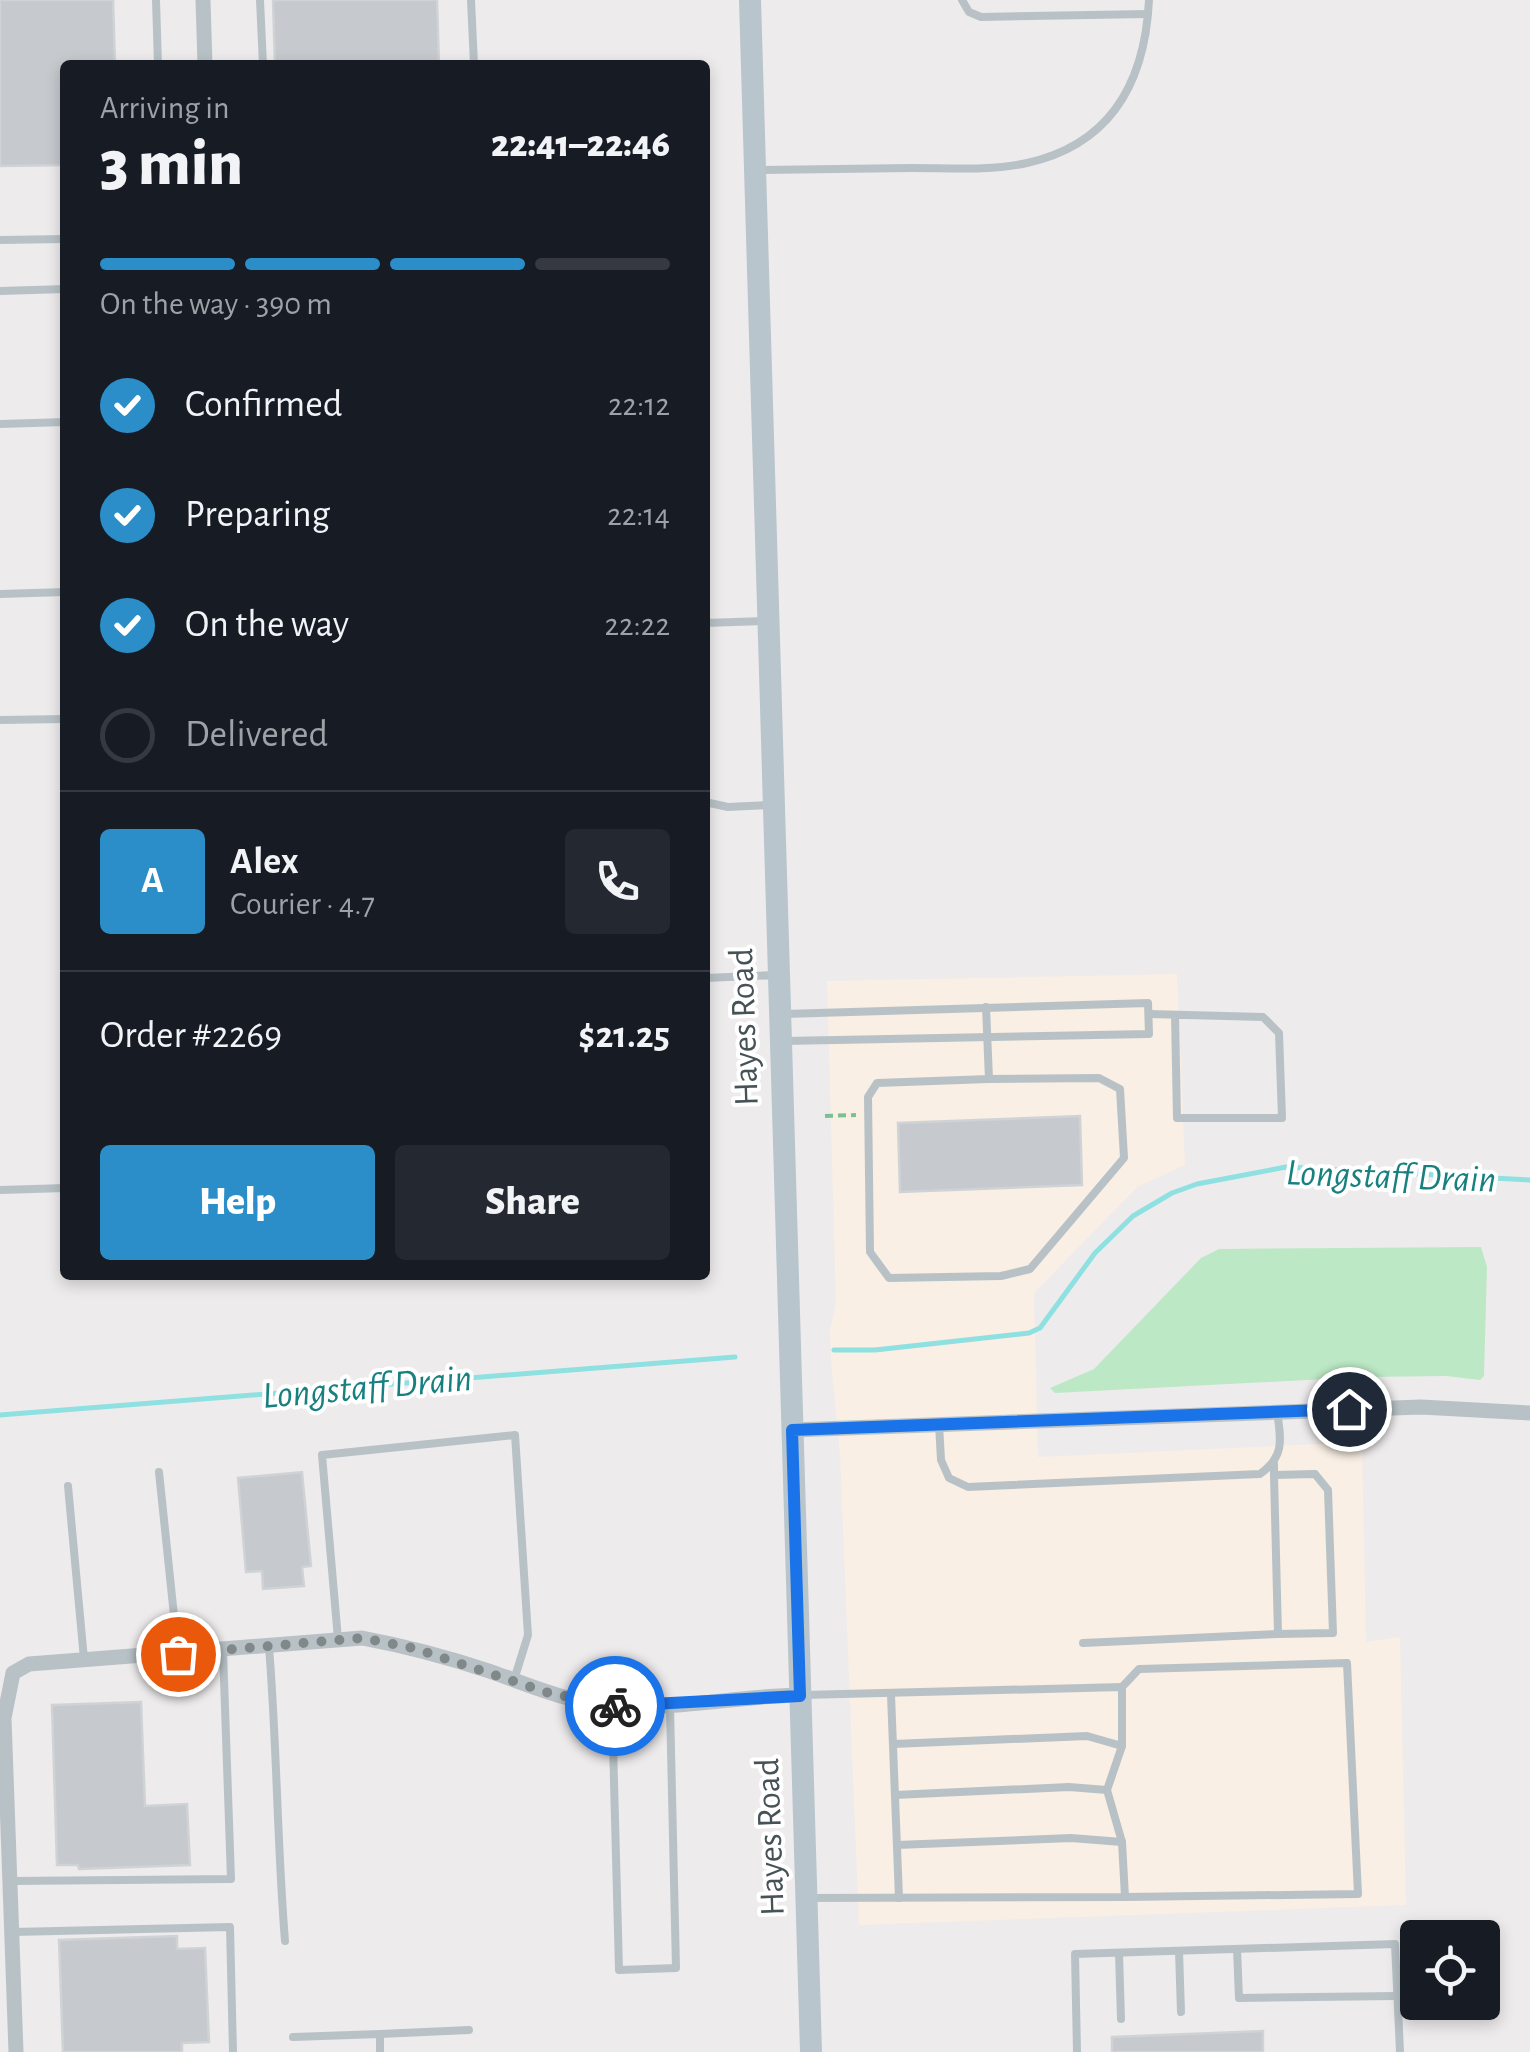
<!DOCTYPE html>
<meta charset="utf-8">
<style>
body{margin:0;font-family:"Alegreya Sans",sans-serif;background:#242831;color:#f1f3f6;height:100vh;display:flex;flex-direction:column;font-size:38px;white-space:nowrap}
*{box-sizing:border-box;margin:0}
p{font-size:32px;color:#9ea1a6}
.icon{flex:none;width:55px;height:55px;fill:none;stroke:currentColor;stroke-width:2;stroke-linecap:round;stroke-linejoin:round}
.map{position:relative;flex:1;overflow:hidden}
.side{position:absolute;left:60px;top:60px;width:650px;height:1220px;display:flex;flex-direction:column;background:#171b24;border-radius:10px;box-shadow:0 5px 15px #0003}
.side>*{flex:none}
.fabs{position:absolute;left:1400px;top:1920px;display:grid;gap:20px}
.fabs a{display:grid;place-items:center;width:100px;height:100px;border-radius:10px;background:#171b24;box-shadow:0 5px 15px #0003;font-size:50px}
.pin{position:absolute;display:grid;place-items:center;width:85px;height:85px;color:#fff;margin:-42px;border:5px solid #fff;border-radius:50%;box-shadow:0 2px 10px #0007}
.courier{position:absolute;display:grid;place-items:center;width:100px;height:100px;margin:-50px;border:8px solid #1a73e8;border-radius:50%;background:#fff;color:#222;box-shadow:0 2px 12px #0007}
.summary em{font-style:normal;font-weight:800}
.summary div{display:flex;flex-direction:column-reverse}
.summary{display:flex;align-items:center;justify-content:space-between;height:170px;padding:0 40px}
h1{font-size:65px;font-weight:800;line-height:75px}
.bar{display:grid;grid-template-columns:repeat(4,1fr);gap:15px 10px;align-content:center;height:120px;padding:0 40px}
.bar i{height:12px;border-radius:8px;background:#363941}
.bar .selected{background:#2b8ec8}
.bar p{grid-column:span 4}
.line{display:flex;align-items:center;gap:25px;padding:0 40px;border-top:2px solid #363941}
.line div{flex:1}
.round{display:grid;place-items:center;flex:none;width:105px;height:105px;border-radius:10px;background:#242831}
ol{padding:0 40px;list-style:none}
li{display:flex;align-items:center;gap:30px;height:110px}
li p{margin-inline-start:auto}
li .icon{padding:10px;border-radius:50%;background:#2b8ec8;color:#fff;stroke-width:4}
li:last-child{color:#9ea1a6}
li i{width:55px;height:55px;border:5px solid #363941;border-radius:50%}
.button{display:flex;gap:20px;margin-top:auto;padding:20px 40px}
.button a{flex:1;height:115px;border-radius:10px;background:#2b8ec8;color:#fff;font-size:40px;font-weight:800;line-height:115px;text-align:center}
.button a+a{background:#242831;color:#f1f3f6}
.map>svg:first-child{display:block}
</style>
<div class="map">
<svg width="1530" height="2052" viewBox="0 0 1530 2052">
<rect width="100%" height="100%" fill="#eeebec"/>
<path fill="#f9efe4" d="M1177,974L1185,1165L1137,1187L1034,1293L1038,1457L1362,1442L1366,1642L1400,1637L1406,1905L859,1925L840,1454L831,1361L830,1330L836,1304L827,981Z"/>
<path fill="#bce8c5" d="M1481,1247L1487,1267L1484,1376L1480,1380L1446,1376L1365,1377L1055,1393L1050,1388L1094,1369L1201,1258L1219,1249Z"/>
<g fill="none" stroke-linecap="round" stroke-linejoin="round">
<g stroke="#8ee0e1" stroke-width="5">
<path d="M834,1350H875L1029,1333L1040,1328L1095,1253L1133,1216L1172,1193L1197,1184L1286,1167L1530,1180"/>
<path d="M0,1415L735,1357"/>
</g>
</g>
<g fill="#c6c9cd" stroke="#d0d3d6" stroke-width="2.5">
<path d="M0,0H113L115,65H65V165L0,166Z"/>
<path d="M273,0H437L439,65H275Z"/>
<path d="M1080,1116L1082,1185L900,1192L898,1123Z"/>
<path d="M302,1472L311,1566L302,1567L304,1586L263,1589L262,1571L246,1572L238,1478Z"/>
<path d="M141,1702L145,1806L187,1804L190,1865L79,1869L78,1865H57L52,1705Z"/>
<path d="M177,1936V1949L205,1948L209,2042L182,2043V2052H63L59,1940Z"/>
<path d="M1263,2031V2052H1112V2037Z"/>
</g>
<g fill="none" stroke-linecap="round" stroke-linejoin="round">
<path stroke="#79c28f" stroke-width="4" stroke-dasharray="8 5" stroke-linecap="butt" d="M825,1116L856,1115"/>
<g stroke="#b8c2c6" stroke-width="8">
<path d="M156,0L158,65"/>
<path d="M260,0L263,65"/>
<path d="M471,0L474,65"/>
<path d="M962,0L969,12L981,17L1148,14"/>
<path d="M759,170C810,169 861,169 912,168C950,168 990,171 1027,163C1112,144 1145,81 1149,0"/>
<path d="M0,240L65,239"/>
<path d="M0,291L65,289"/>
<path d="M0,424L65,422"/>
<path d="M0,594L65,592"/>
<path d="M705,623L765,621"/>
<path d="M0,720L65,719"/>
<path d="M705,802L728,807L772,805"/>
<path d="M705,978L777,975"/>
<path d="M986,1007L989,1079L1099,1078L1120,1089L1124,1158L1030,1269L1001,1276L889,1278L870,1252L868,1097L877,1083L989,1079"/>
<path d="M1149,1014L1263,1017L1279,1033L1282,1118H1177L1175,1015"/>
<path d="M783,1041L1149,1034L1148,1003L784,1014"/>
<path d="M0,1190L65,1188"/>
<path d="M939,1424L941,1460L949,1478L968,1487L1260,1474C1285,1456 1281,1440 1277,1411"/>
<path d="M1274,1464V1475L1278,1634L1333,1633L1328,1490L1315,1474L1274,1475"/>
<path d="M159,1472L178,1654"/>
<path d="M68,1486L84,1659"/>
<path d="M338,1639L322,1455L515,1435L528,1635L514,1680"/>
<path d="M1083,1643L1278,1634"/>
<path d="M269,1647C277,1745 277,1843 285,1941"/>
<path d="M1122,1687L1139,1669L1347,1663L1358,1894L1125,1897"/>
<path d="M804,1695L1122,1687V1746L1107,1790L1122,1842L1125,1897L807,1898"/>
<path d="M891,1695L899,1898"/>
<path d="M612,1706L619,1970L676,1968L670,1706"/>
<path d="M893,1744L1087,1736L1122,1746"/>
<path d="M895,1795L1069,1787L1107,1790"/>
<path d="M897,1845L1071,1838L1122,1842"/>
<path d="M11,1881L231,1879L223,1651"/>
<path d="M13,1932L230,1927L233,2052"/>
<path d="M1237,1949L1239,1998L1397,1996"/>
<path d="M1179,1951L1181,2012"/>
<path d="M1119,1953L1121,2019"/>
<path d="M380,2034L469,2030"/>
<path d="M293,2037L380,2034V2052"/>
<path d="M1077,2052L1075,1954L1395,1944L1400,2052"/>
</g>
<g stroke="#b8c2c6" stroke-width="15">
<path d="M203,0L205,65"/>
<path d="M792,1430L1421,1407L1530,1413"/>
<path d="M16,2052L4,1718L13,1673L29,1664L362,1638C405,1646 447,1657 489,1671C529,1685 572,1704 615,1706C676,1710 738,1696 800,1695"/>
</g>
<path stroke="#b8c5cc" stroke-width="22" d="M750,0L811,2052"/>
</g>
<g fill="none" stroke-linecap="round" stroke-linejoin="round">
<path stroke="#81888a" stroke-width="10" stroke-dasharray="0 18" d="M178,1654L362,1638L413,1648L549,1693L615,1706"/>
<path stroke="#1a73e8" stroke-width="12" d="M615,1706L800,1696L792,1430L1349,1409"/>
</g>
<g text-anchor="middle" stroke-width="8" stroke-linejoin="round" paint-order="stroke">
<g font-size="35" fill="#465256" stroke="#fff">
<text transform="translate(743 1027) rotate(-92)" y="12">Hayes Road</text>
<text transform="translate(769 1837) rotate(-92)" y="12">Hayes Road</text>
</g>
<g font-size="38" font-style="italic" fill="#198080" stroke="#fff">
<text transform="translate(1391 1175) rotate(2)" y="13">Longstaff Drain</text>
<text transform="translate(367 1386) rotate(-5)" y="13">Longstaff Drain</text>
</g>
</g>
</svg>
<div class="fabs">
<a><svg class="icon" aria-label="locate" viewBox="0 0 24 24"><circle cx="12" cy="12" r="6"/><path d="M12 2v4M12 18v4M2 12h4M18 12h4"/></svg></a>
</div>
<div class="pin" style="left:178px;top:1654px;background:#ea580c"><svg class="icon" aria-label="bag" viewBox="0 0 24 24"><path d="M5 8h14l-1 12H6zM9 8a3 3 0 0 1 6 0"/></svg></div>
<div class="pin" style="left:1349px;top:1409px;background:#1f2937"><svg class="icon" aria-label="home" viewBox="0 0 24 24"><path d="M3 11l9-7 9 7M6 9v11h12V9"/></svg></div>
<div class="courier" style="left:615px;top:1706px"><svg class="icon" aria-label="bike" viewBox="0 0 24 24"><circle cx="6" cy="16" r="4"/><circle cx="18" cy="16" r="4"/><path d="M6 16l4-8h5l3 8M10 8l3 8H6M13 5h3"/></svg></div>
<section class="side">
<div class="summary"><div><h1>3 min</h1><p>Arriving in</p></div><em>22:41–22:46</em></div>
<div class="bar"><i class="selected"></i><i class="selected"></i><i class="selected"></i><i></i><p>On the way · 390 m</p></div>
<ol>
<li><svg class="icon" aria-label="check" viewBox="0 0 24 24"><path d="M5 12l5 5 9-10"/></svg>Confirmed<p>22:12</p></li>
<li><svg class="icon" aria-label="check" viewBox="0 0 24 24"><path d="M5 12l5 5 9-10"/></svg>Preparing<p>22:14</p></li>
<li><svg class="icon" aria-label="check" viewBox="0 0 24 24"><path d="M5 12l5 5 9-10"/></svg>On the way<p>22:22</p></li>
<li><i></i>Delivered</li>
</ol>
<div class="line" style="height:180px"><b class="round" style="background:#2b8ec8;color:#fff">A</b><div><b>Alex</b><p>Courier · 4.7</p></div><a class="round"><svg class="icon" aria-label="phone" viewBox="0 0 24 24"><path d="M5 4h4l2 5-3 2q2 4 5 5l2-3 5 2v4C11 20 4 13 5 4z"/></svg></a></div>
<div class="line" style="height:130px"><div>Order #2269</div><b>$21.25</b></div>
<div class="button"><a>Help</a><a>Share</a></div>
</section>
</div>
